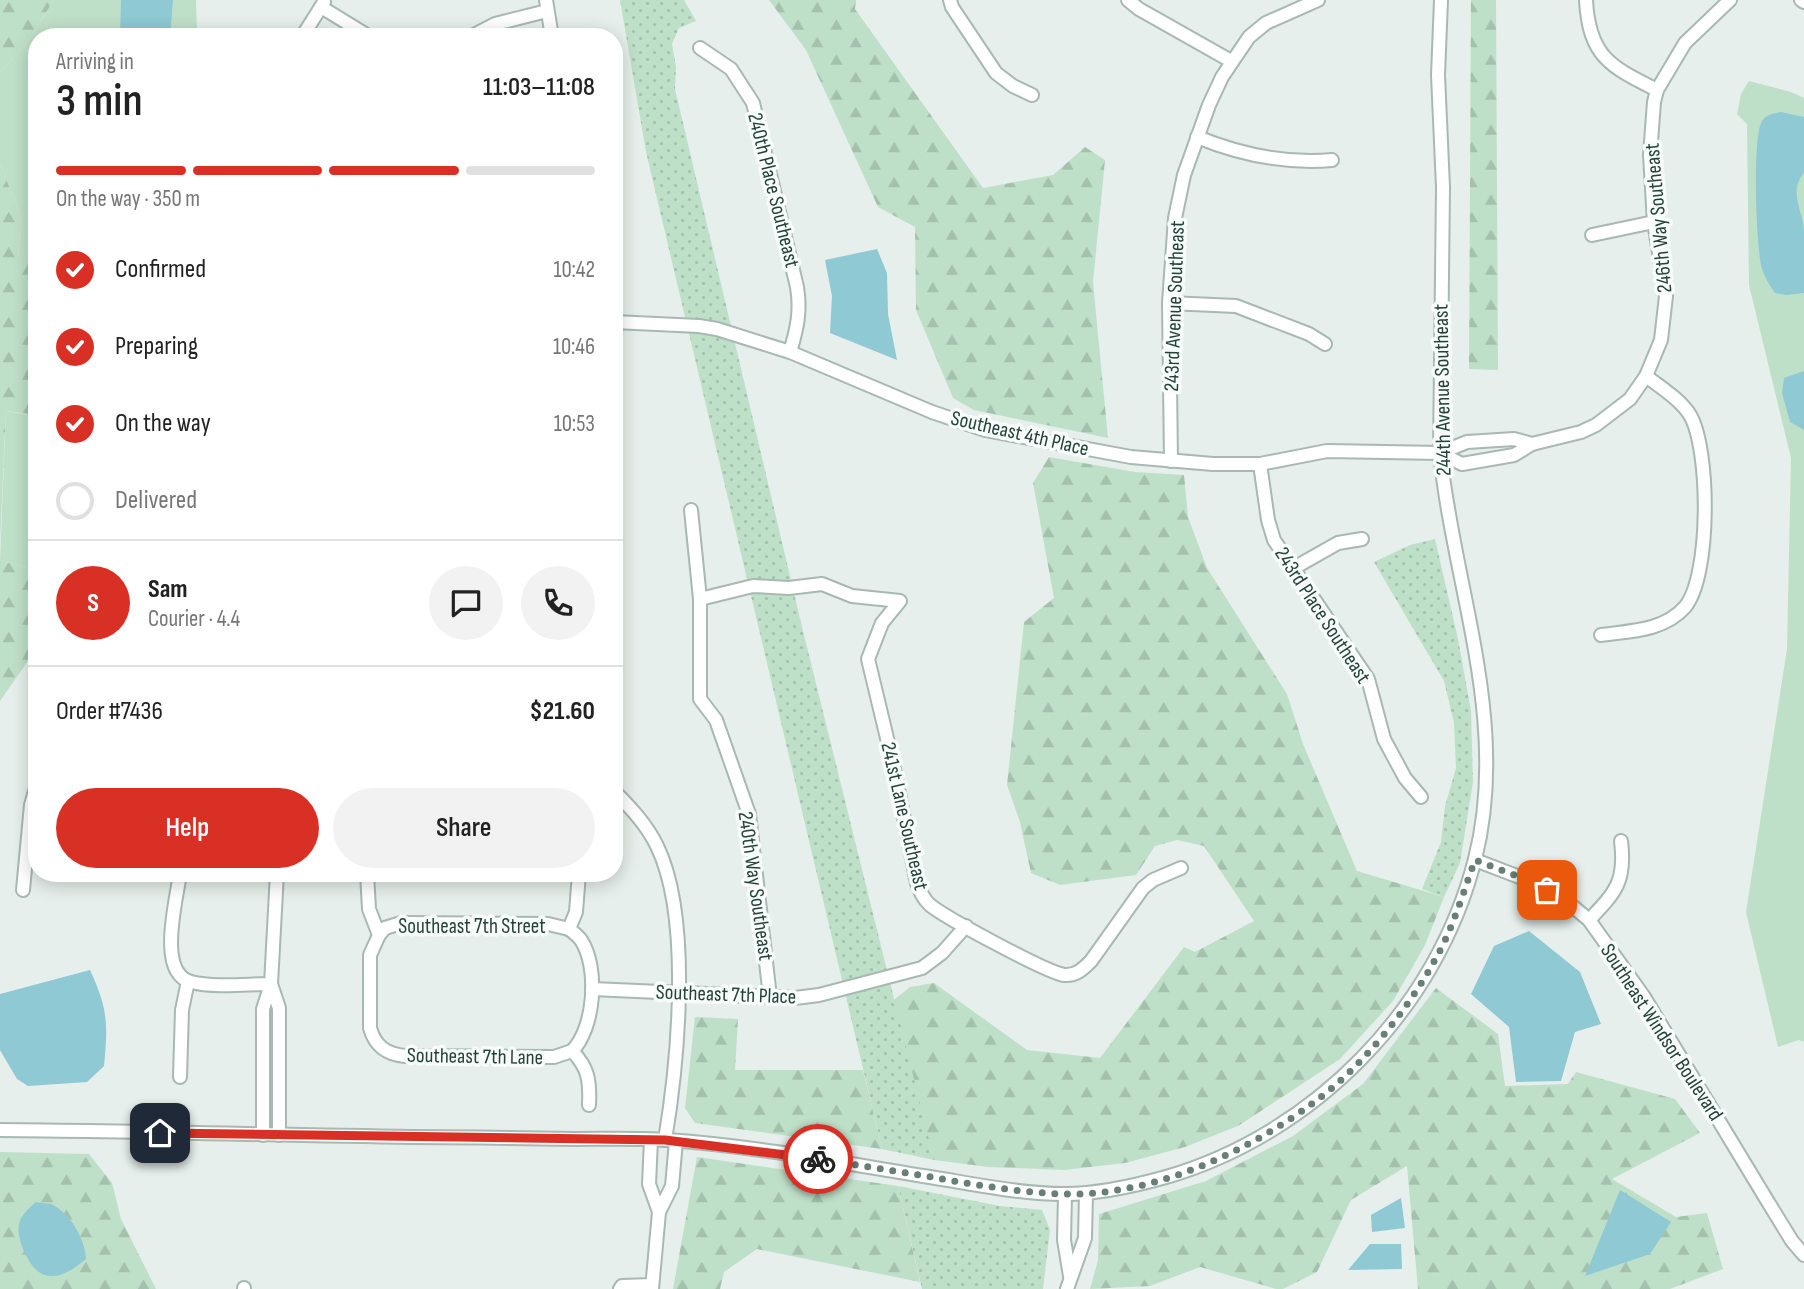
<!DOCTYPE html>
<meta charset="utf-8">
<style>
body{margin:0;font-family:"Sofia Sans Condensed",sans-serif;background:#f2f2f2;color:#222;height:100vh;display:flex;flex-direction:column;font-size:26px;white-space:nowrap}
*{box-sizing:border-box;margin:0}
p{font-size:23px;color:#767676}
.icon{flex:none;width:38px;height:38px;fill:none;stroke:currentColor;stroke-width:2;stroke-linecap:round;stroke-linejoin:round}
.map{position:relative;flex:1;overflow:hidden}
.details{position:absolute;left:28px;top:28px;width:595px;height:854px;display:flex;flex-direction:column;background:#fff;border-radius:28px;box-shadow:0 4px 18px #0003}
.details>*{flex:none}
.pin{position:absolute;display:grid;place-items:center;width:60px;height:60px;color:#fff;margin:-30px;border-radius:14px;box-shadow:0 4px 10px #0006}
.courier{position:absolute;display:grid;place-items:center;width:70px;height:70px;margin:-35px;border:5px solid #d93025;border-radius:50%;background:#fff;color:#222;box-shadow:0 2px 9px #0007}
.summary em{font-style:normal;font-weight:600}
.summary div{display:flex;flex-direction:column-reverse}
.summary{display:flex;align-items:center;justify-content:space-between;height:119px;padding:0 28px}
h1{font-size:46px;font-weight:600;line-height:52px}
.bar{display:grid;grid-template-columns:repeat(4,1fr);gap:10px 7px;align-content:center;height:84px;padding:0 28px}
.bar i{height:9px;border-radius:5px;background:#e0e0e0}
.bar .active{background:#d93025}
.bar p{grid-column:span 4}
.line{display:flex;align-items:center;gap:18px;padding:0 28px;border-top:2px solid #e0e0e0}
.line div{flex:1}
.round{display:grid;place-items:center;flex:none;width:74px;height:74px;border-radius:37px;background:#f2f2f2}
ol{padding:0 28px;list-style:none}
li{display:flex;align-items:center;gap:21px;height:77px}
li p{margin-inline-start:auto}
li .icon{padding:7px;border-radius:50%;background:#d93025;color:#fff;stroke-width:4}
li:last-child{color:#767676}
li i{width:38px;height:38px;border:4px solid #e0e0e0;border-radius:50%}
.button{display:flex;gap:14px;margin-top:auto;padding:14px 28px}
.button a{flex:1;height:80px;border-radius:42px;background:#d93025;color:#fff;font-size:28px;font-weight:600;line-height:80px;text-align:center}
.button a+a{background:#f2f2f2;color:#222}
.map>svg:first-child{display:block}
</style>
<div class="map">
<svg width="1804" height="1289" viewBox="0 0 1804 1289">
<defs>
<pattern id="forest-firs" width="22" height="20" patternUnits="userSpaceOnUse" patternTransform="scale(1.75)"><rect width="22" height="20" fill="#bfe0c8"/><path d="M5 1l3.5 6h-7zM16 11l3.5 6h-7z" fill="#a4c1ad"/></pattern>
<pattern id="park-dots" width="8" height="8" patternUnits="userSpaceOnUse" patternTransform="scale(1.75)"><rect width="8" height="8" fill="#bfe0c8"/><path d="M2 2h.1M6 6h.1" fill="none" stroke="#a4c1ad" stroke-width="1.8" stroke-linecap="round"/></pattern>
</defs>
<rect width="100%" height="100%" fill="#e6efeb"/>
<g fill="#bfe0c8">
<path d="M54,0H196L197,37H37V245L18,257L21,217L0,163V73L28,41Z"/>
<path d="M1749,81L1791,92L1804,98V1042L1799,1040L1778,1047L1746,912L1787,649L1791,458L1749,285L1747,124L1737,114L1741,94Z"/>
<path d="M6,411L37,416V571L0,560Z"/>
</g>
<g fill="url(#forest-firs)">
<path d="M0,0H54L28,41L0,73Z"/>
<path d="M769,0H856L855,9L983,188L1053,175L1085,147L1105,160L1093,282L1108,438L974,410L953,398L916,310L915,227L878,207L806,50Z"/>
<path d="M1471,0H1496L1498,370L1469,369Z"/>
<path d="M0,163L21,217L18,256L37,244L34,357L37,415L6,411L0,543Z"/>
<path d="M1049,457L1135,472L1184,475L1188,517L1207,568L1287,694L1303,744L1357,871L1444,897L1425,945L1393,1001L1340,1059L1238,1126L1185,1147L1125,1163L1064,1170L988,1167L934,1160L900,1084L890,1003L910,987L934,983L1027,1050L1100,1058L1184,947L1195,952L1254,921L1204,846L1177,840L1155,846L1136,875L1060,885L1031,873L1020,822L1007,785L1024,622L1054,598L1033,483Z"/>
<path d="M0,560L37,571V648L0,701Z"/>
<path d="M1436,988L1498,1034L1505,1086L1568,1084L1576,1072L1675,1099L1700,1133L1612,1179L1676,1217L1707,1213L1723,1269L1670,1289H1418L1407,1166L1351,1200L1317,1272L1283,1289H1276L1200,1267L1150,1286L1090,1289L1098,1260L1099,1214L1206,1181L1293,1136L1363,1084Z"/>
<path d="M695,1017L738,1019L735,1070H863L882,1149L695,1123L685,1108Z"/>
<path d="M0,1152L89,1154L112,1183L121,1219L156,1289H0Z"/>
<path d="M697,1157L898,1186L920,1282L757,1249L724,1272L720,1289H673Z"/>
</g>
<g fill="url(#park-dots)">
<path d="M620,0H684L696,21L679,28L672,44L676,67L675,89L802,627L934,1160L882,1149L646,152Z"/>
<path d="M1435,539L1458,639L1471,711L1473,782L1460,863L1444,897L1422,889L1441,842L1445,806L1456,768L1454,723L1444,681L1374,562L1410,545Z"/>
<path d="M898,1186L1000,1206L1042,1210L1050,1230L1043,1289H922Z"/>
</g>
<g fill="#8ec9d4">
<path d="M121,0H173L170,37H120Z"/>
<path d="M1781,112L1804,117V173C1788,191 1803,211 1804,231C1804,251 1804,272 1804,293L1786,295L1775,293C1770,286 1765,278 1762,269C1756,250 1752,137 1762,121C1765,115 1774,113 1781,112Z"/>
<path d="M877,249L887,273L888,314L897,360L830,333L832,296L825,260Z"/>
<path d="M1804,371V430L1790,422L1782,393L1784,378Z"/>
<path d="M1529,931L1580,972L1601,1024L1575,1032L1561,1081L1516,1082L1509,1027L1471,994L1494,946Z"/>
<path d="M90,970C108,1009 108,1024 104,1066L87,1082L28,1086L17,1079L0,1050V994Z"/>
<path d="M1620,1190L1671,1222L1650,1254L1585,1276Z"/>
<path d="M1401,1198L1405,1228L1372,1232L1371,1215Z"/>
<path d="M36,1202C41,1203 49,1203 53,1205C72,1215 85,1240 86,1259C65,1277 42,1287 27,1257C22,1248 17,1235 19,1224C21,1215 29,1208 36,1202Z"/>
<path d="M1370,1244H1401L1402,1269L1348,1270Z"/>
</g>
<g fill="none" stroke-linecap="round" stroke-linejoin="round">
<defs>
<g id="minor">
<path d="M546,0L552,37"/>
<path d="M950,0L952,7L996,73L1013,86L1032,95"/>
<path d="M1128,0L1139,9L1231,61"/>
<path d="M1586,0C1589,57 1611,67 1657,90"/>
<path d="M1801,0L1804,2"/>
<path d="M321,7L370,37"/>
<path d="M302,37L324,2"/>
<path d="M470,37L495,24L547,11"/>
<path d="M700,48L731,69L753,103L797,287C801,311 797,329 790,352"/>
<path d="M1197,137C1241,155 1285,164 1332,160"/>
<path d="M1592,235L1654,222"/>
<path d="M1169,303L1236,306L1309,334L1325,344"/>
<path d="M614,322L699,326L717,329L790,352L932,412L985,430L1131,457L1213,464H1260L1327,451L1440,453L1467,442L1514,439L1532,444"/>
<path d="M1440,453L1462,464L1514,455L1532,444L1581,432L1596,425L1630,399L1646,376L1661,340L1666,296L1654,222L1650,155L1654,102L1657,90L1685,43L1730,0"/>
<path d="M1171,461L1169,303L1175,218L1184,175L1209,105L1222,77L1249,37L1266,23L1318,0"/>
<path d="M1260,464L1268,520L1274,540L1368,679L1384,739L1405,778L1421,797"/>
<path d="M691,510L700,599"/>
<path d="M1292,569L1338,543L1362,539"/>
<path d="M1601,635C1630,631 1664,631 1685,607C1711,576 1710,449 1690,415C1680,399 1660,387 1646,376"/>
<path d="M614,791C630,807 647,825 657,846C692,918 678,1062 665,1140"/>
<path d="M1475,860L1530,881L1564,899L1589,920L1644,997L1765,1197L1792,1241L1804,1255"/>
<path d="M180,873C177,899 156,973 191,982C216,988 246,984 271,984L277,873"/>
<path d="M367,873L369,909L379,935L370,955V1028C375,1046 386,1054 405,1056L554,1057L572,1051"/>
<path d="M579,873L576,912L569,929C573,932 578,936 581,940C599,967 595,1028 572,1051C589,1068 590,1082 589,1105"/>
<path d="M23,890L31,805L37,784"/>
<path d="M1589,920C1616,892 1626,881 1621,841"/>
<path d="M379,935L385,928L401,923L548,924L569,929"/>
<path d="M592,989L795,998L819,995L922,968L942,953L966,926"/>
<path d="M770,997L749,814L716,720L700,699V599L753,586L789,588L822,584L852,596L900,601L882,623L868,659L892,759L917,883C920,891 923,899 930,905C946,918 1046,972 1064,975C1076,976 1083,969 1091,961L1143,888L1153,880L1181,868"/>
<path d="M180,1077L182,1010L188,981"/>
<path d="M0,1130C137,1131 274,1135 411,1137C466,1137 521,1138 576,1139C607,1139 638,1138 668,1140C754,1146 838,1162 923,1176C970,1183 1018,1194 1065,1194C1100,1194 1134,1186 1166,1177C1314,1134 1437,1009 1475,859C1510,722 1454,588 1440,453L1443,187L1438,75L1441,0"/>
<path d="M263,1135V1009L271,984L279,1008V1135"/>
<path d="M651,1140L649,1184L659,1212L672,1186L676,1141"/>
<path d="M1065,1194L1064,1240L1070,1276"/>
<path d="M244,1288V1289"/>
<path d="M620,1289L622,1286L652,1285"/>
<path d="M652,1289L659,1212"/>
<path d="M1067,1289L1085,1238L1086,1193"/>
</g>
</defs>
<use href="#minor" stroke="#a8b8b2" stroke-width="16"/>
<use href="#minor" stroke="#fff" stroke-width="12"/>
</g>
<g fill="none" stroke-linecap="round" stroke-linejoin="round">
<path stroke="#687f78" stroke-width="7" stroke-dasharray="0 12.6" d="M818,1159C863,1166 909,1173 954,1181C990,1187 1027,1193 1064,1194C1152,1196 1244,1154 1313,1103C1361,1068 1408,1010 1436,958C1453,928 1463,893 1475,860L1530,881L1547,890"/>
<path stroke="#d93025" stroke-width="9" d="M160,1133L665,1140L818,1159"/>
</g>
<g text-anchor="middle" stroke-width="7" stroke-linejoin="round" paint-order="stroke">
<g font-size="21" fill="#24423a" stroke="#f7fbf9">
<text transform="translate(774 190) rotate(76)" y="7">240th Place Southeast</text>
<text transform="translate(1658 218) rotate(-95)" y="7">246th Way Southeast</text>
<text transform="translate(1174 306) rotate(-88)" y="7">243rd Avenue Southeast</text>
<text transform="translate(1442 390) rotate(-91)" y="7">244th Avenue Southeast</text>
<text transform="translate(1020 433) rotate(13)" y="7">Southeast 4th Place</text>
<text transform="translate(1323 615) rotate(57)" y="7">243rd Place Southeast</text>
<text transform="translate(905 816) rotate(77)" y="7">241st Lane Southeast</text>
<text transform="translate(756 886) rotate(82)" y="7">240th Way Southeast</text>
<text x="472" y="933">Southeast 7th Street</text>
<text transform="translate(726 994) rotate(2)" y="7">Southeast 7th Place</text>
<text transform="translate(1662 1032) rotate(57)" y="7">Southeast Windsor Boulevard</text>
<text transform="translate(475 1056) rotate(1)" y="7">Southeast 7th Lane</text>
</g>
</g>
</svg>
<div class="pin" style="left:1547px;top:890px;background:#ea580c"><svg class="icon" aria-label="bag" viewBox="0 0 24 24"><path d="M5 8h14l-1 12H6zM9 8a3 3 0 0 1 6 0"/></svg></div>
<div class="pin" style="left:160px;top:1133px;background:#1f2937"><svg class="icon" aria-label="home" viewBox="0 0 24 24"><path d="M3 11l9-7 9 7M6 9v11h12V9"/></svg></div>
<div class="courier" style="left:818px;top:1159px"><svg class="icon" aria-label="bike" viewBox="0 0 24 24"><circle cx="6" cy="16" r="4"/><circle cx="18" cy="16" r="4"/><path d="M6 16l4-8h5l3 8M10 8l3 8H6M13 5h3"/></svg></div>
<section class="details">
<div class="summary"><div><h1>3 min</h1><p>Arriving in</p></div><em>11:03–11:08</em></div>
<div class="bar"><i class="active"></i><i class="active"></i><i class="active"></i><i></i><p>On the way · 350 m</p></div>
<ol>
<li><svg class="icon" aria-label="check" viewBox="0 0 24 24"><path d="M5 12l5 5 9-10"/></svg>Confirmed<p>10:42</p></li>
<li><svg class="icon" aria-label="check" viewBox="0 0 24 24"><path d="M5 12l5 5 9-10"/></svg>Preparing<p>10:46</p></li>
<li><svg class="icon" aria-label="check" viewBox="0 0 24 24"><path d="M5 12l5 5 9-10"/></svg>On the way<p>10:53</p></li>
<li><i></i>Delivered</li>
</ol>
<div class="line" style="height:126px"><b class="round" style="background:#d93025;color:#fff">S</b><div><b>Sam</b><p>Courier · 4.4</p></div><a class="round"><svg class="icon" aria-label="chat" viewBox="0 0 24 24"><path d="M4 5h16v11H9l-5 4z"/></svg></a><a class="round"><svg class="icon" aria-label="phone" viewBox="0 0 24 24"><path d="M5 4h4l2 5-3 2q2 4 5 5l2-3 5 2v4C11 20 4 13 5 4z"/></svg></a></div>
<div class="line" style="height:91px"><div>Order #7436</div><b>$21.60</b></div>
<div class="button"><a>Help</a><a>Share</a></div>
</section>
</div>
